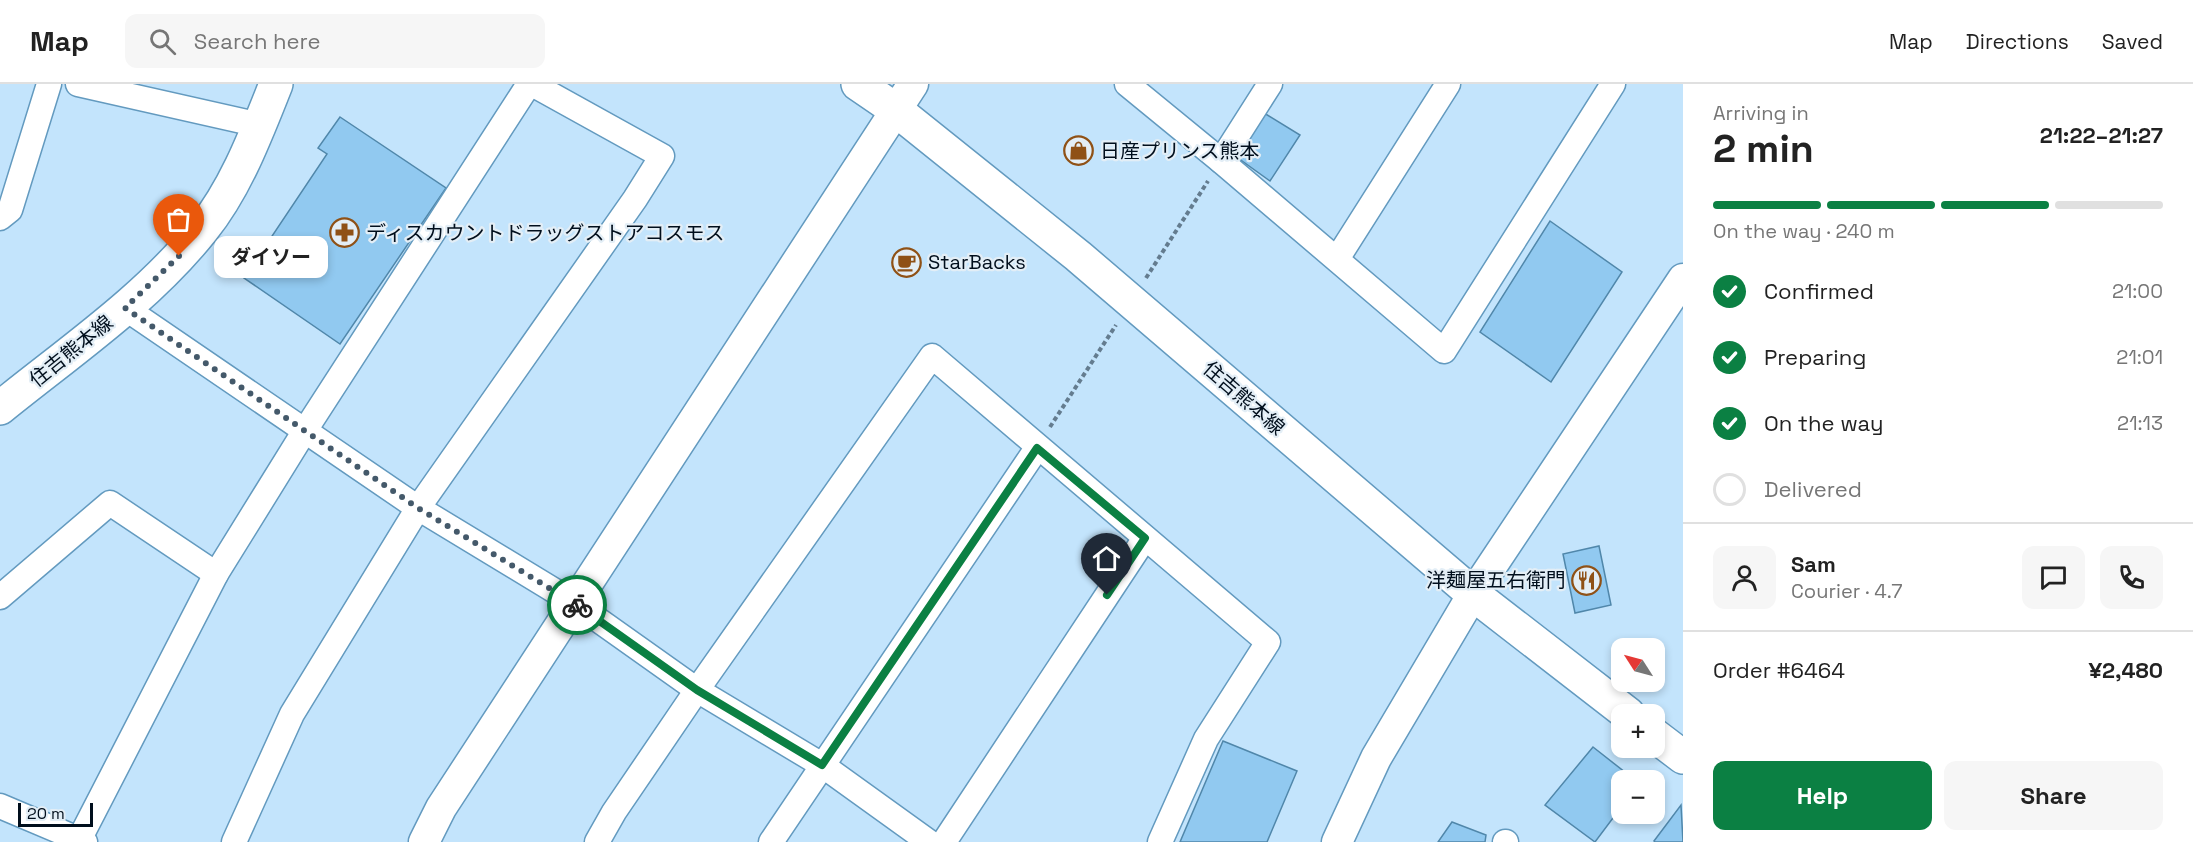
<!DOCTYPE html>
<meta charset="utf-8">
<style>
body{margin:0;font-family:"Space Grotesk","Noto Sans JP",sans-serif;background:#f6f6f6;color:#222;height:100vh;display:flex;flex-direction:column;font-size:22px;white-space:nowrap}
*{box-sizing:border-box;margin:0}
p{font-size:20px;color:#767676}
.icon{flex:none;width:33px;height:33px;fill:none;stroke:currentColor;stroke-width:2;stroke-linecap:round;stroke-linejoin:round}
.map{position:relative;flex:1;overflow:hidden}
.details{display:flex;flex-direction:column;background:#fff;width:510px}
.details>*{flex:none}
.needle{width:39px;rotate:306deg}
.tools{position:absolute;left:1611px;top:554px;display:grid;gap:12px}
.tools a{display:grid;place-items:center;width:54px;height:54px;border-radius:12px;background:#fff;box-shadow:0 3px 9px #0003;font-size:30px}
.scale{position:absolute;left:18px;bottom:15px;width:75px;box-sizing:border-box;padding-left:6px;border:3px solid #000e1c;border-top:0;font-size:16px;line-height:21px;white-space:nowrap;color:#000e1c;-webkit-text-stroke:4px #e3eef6;paint-order:stroke}
.pin{position:absolute;display:grid;place-items:center;width:51px;height:51px;color:#fff;margin:-62px -26px;border-radius:50% 50% 50% 0;rotate:-45deg;box-shadow:0 0 6px #0007}
.pin .icon{rotate:45deg}
.courier{position:absolute;display:grid;place-items:center;width:60px;height:60px;margin:-30px;border:4px solid #0b8043;border-radius:50%;background:#fff;color:#222;box-shadow:0 2px 8px #0007}
.bubble{position:absolute;height:42px;border-radius:12px;background:#fff;box-shadow:0 3px 9px #0003;font-size:20px;font-weight:700;line-height:42px;text-align:center}
.overview em{font-style:normal;font-weight:700}
.overview div{display:flex;flex-direction:column-reverse}
.overview{display:flex;align-items:center;justify-content:space-between;height:102px;padding:0 30px}
h1{font-size:39px;font-weight:700;line-height:45px}
.bar{display:grid;grid-template-columns:repeat(4,1fr);gap:9px 6px;align-content:center;height:72px;padding:0 30px}
.bar i{height:8px;border-radius:4px;background:#e0e0e0}
.bar .on{background:#0b8043}
.bar p{grid-column:span 4}
.line{display:flex;align-items:center;gap:15px;padding:0 30px;border-top:2px solid #e0e0e0}
.line div{flex:1}
.round{display:grid;place-items:center;flex:none;width:63px;height:63px;border-radius:12px;background:#f6f6f6}
ol{padding:0 30px;list-style:none}
li{display:flex;align-items:center;gap:18px;height:66px}
li p{margin-inline-start:auto}
li .icon{padding:6px;border-radius:50%;background:#0b8043;color:#fff;stroke-width:4}
li:last-child{color:#767676}
li i{width:33px;height:33px;border:3px solid #e0e0e0;border-radius:50%}
.cta{display:flex;gap:12px;margin-top:auto;padding:12px 30px}
.cta a{flex:1;height:69px;border-radius:12px;background:#0b8043;color:#fff;font-size:24px;font-weight:700;line-height:69px;text-align:center}
.cta a+a{background:#f6f6f6;color:#222}
header{display:flex;align-items:center;gap:36px;box-sizing:border-box;height:84px;padding:0 30px;background:#fff;border-bottom:2px solid #e0e0e0}
header strong{font-size:28px}
nav{display:flex;gap:33px;margin-inline-start:auto;font-size:21px}
.search{width:420px;height:54px;background:#f6f6f6;display:flex;align-items:center;gap:15px;box-sizing:border-box;padding:0 21px;border-radius:12px;color:#767676;font-size:22px}
main{display:flex;flex:1;min-height:0}
.map>svg:first-child{display:block}
</style>
<header>
<strong>Map</strong>
<div class="search"><svg class="icon" aria-label="search" viewBox="0 0 24 24"><circle cx="10" cy="10" r="6"/><path d="M15 15l6 6"/></svg>Search here</div>
<nav><a>Map</a><a>Directions</a><a>Saved</a></nav>
</header>
<main>
<div class="map">
<svg width="1683" height="758" viewBox="0 0 1683 758">
<rect width="100%" height="100%" fill="#c3e4fc"/>
<g fill="#91c9f0" stroke="#5087aa" stroke-width="1.5">
<path d="M1264,29L1300,51L1270,97L1238,74Z"/>
<path d="M340,33L446,104L340,260L244,194L327,70L318,64Z"/>
<path d="M1550,137L1622,188L1551,298L1480,248Z"/>
<path d="M1599,462L1611,521L1575,529L1563,470Z"/>
<path d="M1223,657L1297,687L1267,758H1180Z"/>
<path d="M1593,663L1635,696H1622V722L1595,758L1545,721Z"/>
<path d="M1681,721L1683,758H1655L1654,757Z"/>
<path d="M1452,738L1486,751L1485,758H1438Z"/>
</g>
<g fill="none" stroke-linecap="round" stroke-linejoin="round">
<defs>
<g id="minor">
<path d="M78,0L260,41"/>
<path d="M1127,0L1221,77L1444,267L1613,0"/>
<path d="M1221,77L1270,0"/>
<path d="M0,134L10,126L49,0"/>
<path d="M1337,175L1448,0"/>
<path d="M125,224L418,424L573,518L697,606L822,681L929,758"/>
<path d="M0,513L110,419L216,490"/>
<path d="M0,722L85,758"/>
<path d="M78,758L216,490L304,348L529,0"/>
<path d="M234,758L292,630L418,424L635,115L662,72L532,0"/>
<path d="M597,758L614,728L697,606L932,272L1268,558L1206,655L1160,758"/>
<path d="M771,758L1037,364"/>
<path d="M944,758L1145,454"/>
<path d="M1505,758H1506"/>
</g>
<g id="tertiary">
<path d="M424,758L441,724L913,0"/>
<path d="M1337,758L1376,674L1473,510L1683,195"/>
</g>
<g id="secondary">
<path d="M858,0L896,26L1078,172L1473,510L1628,630"/>
<path d="M0,324C69,268 146,216 202,146C236,104 256,50 276,0"/>
<path d="M1654,651L1683,673"/>
</g>
</defs>
<use href="#minor" stroke="#639abf" stroke-width="27"/>
<use href="#tertiary" stroke="#639abf" stroke-width="33"/>
<use href="#secondary" stroke="#639abf" stroke-width="36"/>
<g stroke="#647c8f" stroke-width="4" stroke-dasharray="4.5 3" stroke-linecap="butt">
<path d="M1146,194L1208,97"/>
<path d="M1050,343L1116,241"/>
</g>
<use href="#minor" stroke="#fff" stroke-width="24"/>
<use href="#tertiary" stroke="#fff" stroke-width="30"/>
<use href="#secondary" stroke="#fff" stroke-width="33"/>
</g>
<g fill="none" stroke-linecap="round" stroke-linejoin="round">
<path stroke="#44596a" stroke-width="6" stroke-dasharray="0 10.8" d="M179,172L125,224L418,424L577,521"/>
<path stroke="#0b8043" stroke-width="8" d="M577,521L697,606L822,681L1037,364L1145,454L1107,511"/>
</g>
<defs>
<symbol id="shop-ring" viewBox="-11 -11 22 22"><circle r="9.5" fill="#e3eef6" stroke="#8f5116" stroke-width="1.5"/><path d="M-5-2.5h2.3a2.7 3.5 0 0 1 5.4 0H5L5.5 6h-11ZM-1.5-2.5h3a1.5 2.3 0 0 0-3 0Z" fill="#8f5116"/></symbol>
<symbol id="pharmacy-ring" viewBox="-11 -11 22 22"><circle r="9.5" fill="#e3eef6" stroke="#8f5116" stroke-width="1.5"/><path d="M-2-6h4v4h4v4h-4v4h-4v-4h-4v-4h4Z" fill="#8f5116"/></symbol>
<symbol id="cafe-ring" viewBox="-11 -11 22 22"><circle r="9.5" fill="#e3eef6" stroke="#8f5116" stroke-width="1.5"/><path d="M-5.5-4.5H6V0H3Q3 3.5 0 3.5H-2.5Q-5.5 3.5-5.5 0ZM3-3.2v2h1.7v-2ZM-6 4.5H4V6H-6Z" fill="#8f5116"/></symbol>
<symbol id="restaurant-ring" viewBox="-11 -11 22 22"><circle r="9.5" fill="#e3eef6" stroke="#8f5116" stroke-width="1.5"/><path d="M-5-6h1v4h1v-4h1v4h1v-4h1v5L-1.5 .5V6h-2V.5L-5-1ZM5-6V6H3V1.5H1.5Q1.5-4 5-6Z" fill="#8f5116"/></symbol>
</defs>
<g fill-rule="evenodd">
<use href="#shop-ring" x="1062" y="50" width="33" height="33"/>
<use href="#pharmacy-ring" x="328" y="132" width="33" height="33"/>
<use href="#cafe-ring" x="890" y="162" width="33" height="33"/>
<use href="#restaurant-ring" x="1570" y="480" width="33" height="33"/>
</g>
<g text-anchor="middle" stroke-width="4.5" stroke-linejoin="round" paint-order="stroke">
<g font-size="20" fill="#000e1c" stroke="#e3eef6" text-anchor="start">
<text x="1100" y="74">日産プリンス熊本</text>
<text x="366" y="156">ディスカウントドラッグストアコスモス</text>
<text x="928" y="185">StarBacks</text>
<text x="1566" y="503" text-anchor="end">洋麺屋五右衛門</text>
</g>
<g font-size="20" fill="#000e1c" stroke="#e3eef6">
<text transform="translate(71 267) rotate(-39)" y="7">住吉熊本線</text>
<text transform="translate(1244 314) rotate(41)" y="7">住吉熊本線</text>
</g>
</g>
</svg>
<div class="tools">
<a><svg class="needle" viewBox="-14 -14 28 28"><path d="M0-13l5 13h-10z" fill="#e53935"/><path d="M0 13l5-13h-10z" fill="#767676"/></svg></a>
<a>+</a>
<a>−</a>
</div>
<div class="scale">20 m</div>
<div class="pin" style="left:179px;top:172px;background:#ea580c"><svg class="icon" aria-label="bag" viewBox="0 0 24 24"><path d="M5 8h14l-1 12H6zM9 8a3 3 0 0 1 6 0"/></svg></div>
<div class="pin" style="left:1107px;top:511px;background:#1f2937"><svg class="icon" aria-label="home" viewBox="0 0 24 24"><path d="M3 11l9-7 9 7M6 9v11h12V9"/></svg></div>
<div class="courier" style="left:577px;top:521px"><svg class="icon" aria-label="bike" viewBox="0 0 24 24"><circle cx="6" cy="16" r="4"/><circle cx="18" cy="16" r="4"/><path d="M6 16l4-8h5l3 8M10 8l3 8H6M13 5h3"/></svg></div>
<div class="bubble" style="left:214px;top:152px;width:114px">ダイソー</div>
</div>
<section class="details">
<div class="overview"><div><h1>2 min</h1><p>Arriving in</p></div><em>21:22–21:27</em></div>
<div class="bar"><i class="on"></i><i class="on"></i><i class="on"></i><i></i><p>On the way · 240 m</p></div>
<ol>
<li><svg class="icon" aria-label="check" viewBox="0 0 24 24"><path d="M5 12l5 5 9-10"/></svg>Confirmed<p>21:00</p></li>
<li><svg class="icon" aria-label="check" viewBox="0 0 24 24"><path d="M5 12l5 5 9-10"/></svg>Preparing<p>21:01</p></li>
<li><svg class="icon" aria-label="check" viewBox="0 0 24 24"><path d="M5 12l5 5 9-10"/></svg>On the way<p>21:13</p></li>
<li><i></i>Delivered</li>
</ol>
<div class="line" style="height:108px"><a class="round"><svg class="icon" aria-label="person" viewBox="0 0 24 24"><circle cx="12" cy="8" r="4"/><path d="M4 21q1-7 8-7t8 7"/></svg></a><div><b>Sam</b><p>Courier · 4.7</p></div><a class="round"><svg class="icon" aria-label="chat" viewBox="0 0 24 24"><path d="M4 5h16v11H9l-5 4z"/></svg></a><a class="round"><svg class="icon" aria-label="phone" viewBox="0 0 24 24"><path d="M5 4h4l2 5-3 2q2 4 5 5l2-3 5 2v4C11 20 4 13 5 4z"/></svg></a></div>
<div class="line" style="height:78px"><div>Order #6464</div><b>¥2,480</b></div>
<div class="cta"><a>Help</a><a>Share</a></div>
</section>
</main>
